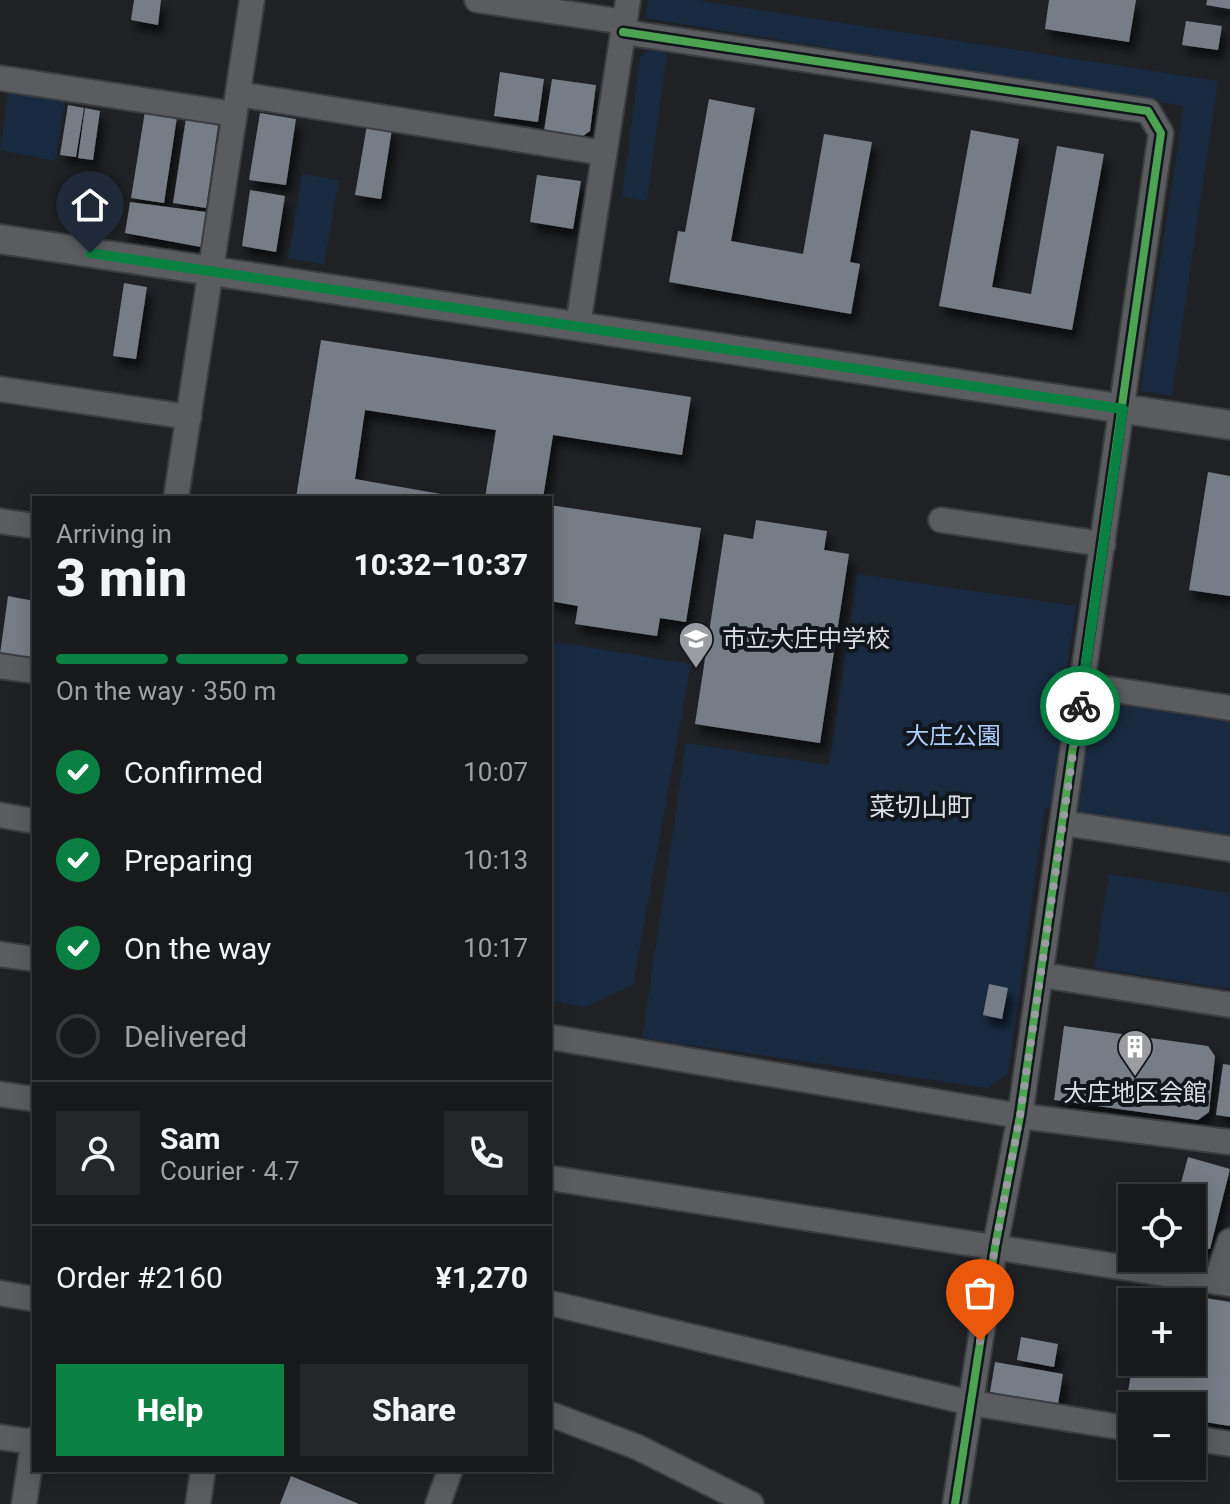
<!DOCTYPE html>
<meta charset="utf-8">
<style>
body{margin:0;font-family:Roboto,"Noto Sans JP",sans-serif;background:#242628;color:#f1f3f6;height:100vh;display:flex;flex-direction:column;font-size:30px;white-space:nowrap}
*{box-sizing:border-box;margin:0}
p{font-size:26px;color:#9ea0a3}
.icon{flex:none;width:44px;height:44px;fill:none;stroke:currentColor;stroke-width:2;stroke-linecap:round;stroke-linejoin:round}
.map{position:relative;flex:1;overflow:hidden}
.panel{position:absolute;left:32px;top:496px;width:520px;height:976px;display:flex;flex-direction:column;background:#17191b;border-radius:0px;box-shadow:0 4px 20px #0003,0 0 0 2px #36383a}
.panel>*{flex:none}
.controls{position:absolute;left:1118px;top:1184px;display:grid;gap:16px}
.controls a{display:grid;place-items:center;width:88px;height:88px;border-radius:0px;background:#17191b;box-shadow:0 4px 20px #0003,0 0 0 2px #36383a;font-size:40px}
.pin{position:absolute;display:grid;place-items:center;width:68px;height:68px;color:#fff;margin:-82px -34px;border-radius:50% 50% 50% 0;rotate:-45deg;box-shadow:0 0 8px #0007}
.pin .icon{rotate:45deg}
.courier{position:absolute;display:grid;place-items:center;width:80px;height:80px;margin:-40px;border:6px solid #0b8043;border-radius:50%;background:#fff;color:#222;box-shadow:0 2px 10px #0007}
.summary em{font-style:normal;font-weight:800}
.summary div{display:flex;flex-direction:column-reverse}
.summary{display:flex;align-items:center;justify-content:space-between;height:136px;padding:0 24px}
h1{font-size:52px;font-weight:800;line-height:60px}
.bar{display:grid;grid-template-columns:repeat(4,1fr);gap:12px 8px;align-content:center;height:96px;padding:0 24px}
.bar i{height:10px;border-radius:6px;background:#36383a}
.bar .selected{background:#0b8043}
.bar p{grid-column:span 4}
.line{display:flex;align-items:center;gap:20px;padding:0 24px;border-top:2px solid #36383a}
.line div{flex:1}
.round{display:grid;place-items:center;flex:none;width:84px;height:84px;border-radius:0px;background:#242628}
ol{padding:0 24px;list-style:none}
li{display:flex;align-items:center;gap:24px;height:88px}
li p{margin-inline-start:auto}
li .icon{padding:8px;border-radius:50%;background:#0b8043;color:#fff;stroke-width:4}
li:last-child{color:#9ea0a3}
li i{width:44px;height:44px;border:4px solid #36383a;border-radius:50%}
.cta{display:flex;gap:16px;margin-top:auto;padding:16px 24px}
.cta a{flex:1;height:92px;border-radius:0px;background:#0b8043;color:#fff;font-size:32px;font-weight:800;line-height:92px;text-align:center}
.cta a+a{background:#242628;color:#f1f3f6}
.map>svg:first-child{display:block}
</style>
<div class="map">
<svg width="1230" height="1504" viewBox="0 0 1230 1504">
<defs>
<filter id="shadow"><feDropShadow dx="5" dy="9" stdDeviation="4" flood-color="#0009"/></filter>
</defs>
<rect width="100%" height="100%" fill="#1f2124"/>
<g fill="#19293f">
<path d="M648,0H695L1218,81L1172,395L1140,391L1184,106L645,18Z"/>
<path d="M649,50L667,53L647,201L622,197L640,57Z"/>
<path d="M8,92L65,101L55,161L0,150Z"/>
<path d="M302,174L339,180L324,265L288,258Z"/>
<path d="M857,574L1076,606L1063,696L1230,722V836L1045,808L1008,1074L988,1088L642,1038L686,743L829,765Z"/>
<path d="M550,641L691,664L633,985L585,1007L550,1001Z"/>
<path d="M1109,874L1230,893V989L1094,968Z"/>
</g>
<g fill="#777d86" filter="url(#shadow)">
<path d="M134,0H161L158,25L131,20Z"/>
<path d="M1049,0H1136L1129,42L1045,29Z"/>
<path d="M1207,0H1230V9L1206,5Z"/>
<path d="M1186,21L1222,26L1218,50L1182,45Z"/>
<path d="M500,72L544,79L538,122L494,116Z"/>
<path d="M552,79L596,85L590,131L583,136L544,131Z"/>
<path d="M709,99L755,108L731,241L803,254L824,134L872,142L850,262L860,264L851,314L669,282L678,231L685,232Z"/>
<path d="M68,105L84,108L76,157L60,155Z"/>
<path d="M85,108L100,111L93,160L78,158Z"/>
<path d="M145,111L177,117L164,203L131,198Z"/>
<path d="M260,113L296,119L286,185L249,180Z"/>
<path d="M186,118L214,122L218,126L206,208L173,203Z"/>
<path d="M367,125L392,129L381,199L355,195Z"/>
<path d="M971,130L1019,139L992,287L1031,294L1057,146L1104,154L1072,330L939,306Z"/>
<path d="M537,175L581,181L573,229L530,222Z"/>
<path d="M250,190L285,196L276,252L242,246Z"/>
<path d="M130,202L206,212L201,247L125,233Z"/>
<path d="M124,283L147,287L136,359L113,356Z"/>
<path d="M321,340L691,397L682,455L553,435L543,498H485L496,430L365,410L355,479L464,498H296Z"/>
<path d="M1208,472L1230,476V596L1189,590Z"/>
<path d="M550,505L701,528L686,622L660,618L657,636L575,624L578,606L550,601Z"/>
<path d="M756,520L827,531L824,550L849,554L820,743L695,724L724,534L753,539Z"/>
<path d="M8,596L34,601V660L0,654Z"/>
<path d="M989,984L1008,988L1002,1019L983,1015Z"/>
<path d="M1064,1026L1208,1046L1215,1056L1209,1112L1198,1120L1054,1100Z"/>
<path d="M1223,1064L1230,1065V1117L1216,1115Z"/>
<path d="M1188,1157L1230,1169L1210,1249L1192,1245V1198H1177Z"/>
<path d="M1132,1286L1230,1302V1426L1192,1420V1406H1132V1410L1125,1409L1133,1362H1192V1302H1132V1331L1125,1329Z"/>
<path d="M1021,1337L1058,1344L1054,1367L1017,1360Z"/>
<path d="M995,1362L1063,1374L1058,1404L990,1392Z"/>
<path d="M291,1476L359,1504H280Z"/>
</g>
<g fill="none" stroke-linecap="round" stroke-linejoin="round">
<defs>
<g id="minor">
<path d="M477,0L625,22"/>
<path d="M623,32L1148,111L1161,133L1020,1116L995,1247L955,1504"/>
<path d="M0,78L234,114"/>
<path d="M238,94L604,153"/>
<path d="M578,325L628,0"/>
<path d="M0,389L189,417"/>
<path d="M176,498L252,0"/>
<path d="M941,520L1103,544"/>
<path d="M0,521L34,526"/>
<path d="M0,666L34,671"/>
<path d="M1083,685L1230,708"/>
<path d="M0,815L34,821"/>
<path d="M1063,823L1230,849"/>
<path d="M0,954L34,959"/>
<path d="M1041,975L1230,1005"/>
<path d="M550,1037L1020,1116L1230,1142"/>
<path d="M0,1094L34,1099"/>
<path d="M550,1178L1230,1284"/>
<path d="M1216,1282L1230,1241"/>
<path d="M0,1293L34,1299"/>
<path d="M550,1303L971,1403L1132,1429"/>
<path d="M550,1414L637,1447L751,1504"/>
<path d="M0,1437L33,1442"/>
<path d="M1192,1438L1230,1444"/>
<path d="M24,1504L34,1439"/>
<path d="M198,1504L203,1470"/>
<path d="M438,1504L450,1470"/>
</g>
<path id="tertiary" d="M0,239L1230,425"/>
</defs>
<use href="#minor" stroke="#3b3d40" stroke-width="28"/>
<use href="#tertiary" stroke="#3b3d40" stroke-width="32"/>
<use href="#minor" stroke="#5a5c60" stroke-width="24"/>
<use href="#tertiary" stroke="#5a5c60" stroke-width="28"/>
<defs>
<path id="cycleway" d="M623,32L1148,111L1161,133L1020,1116L995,1247L955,1504"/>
</defs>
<use href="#cycleway" stroke="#12171d" stroke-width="13"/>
<use href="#cycleway" stroke="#4ca352" stroke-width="8"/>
</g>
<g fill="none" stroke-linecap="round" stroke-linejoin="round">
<path stroke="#9a9ca1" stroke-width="8" stroke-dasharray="0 14.4" d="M980,1341L995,1247L1020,1116L1080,706"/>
<path stroke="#0b8043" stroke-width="10" d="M90,253L1123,409L1080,706"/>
</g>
<defs>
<symbol id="school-pin" viewBox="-11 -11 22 30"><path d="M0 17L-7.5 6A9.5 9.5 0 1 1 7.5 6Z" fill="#9a9ca1" stroke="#12171d"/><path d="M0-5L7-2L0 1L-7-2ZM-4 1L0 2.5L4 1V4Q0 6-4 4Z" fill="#fff"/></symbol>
<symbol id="building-pin" viewBox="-11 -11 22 30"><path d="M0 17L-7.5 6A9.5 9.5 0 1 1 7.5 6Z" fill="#9a9ca1" stroke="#12171d"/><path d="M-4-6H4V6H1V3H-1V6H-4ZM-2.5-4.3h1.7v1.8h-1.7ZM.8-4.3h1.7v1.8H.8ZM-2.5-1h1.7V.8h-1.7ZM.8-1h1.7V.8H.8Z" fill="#fff"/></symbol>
</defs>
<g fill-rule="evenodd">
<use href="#school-pin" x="676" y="619" width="40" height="54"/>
<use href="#building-pin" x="1115" y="1027" width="40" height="54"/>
</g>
<g text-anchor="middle" stroke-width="8" stroke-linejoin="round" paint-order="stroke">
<g font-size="24" fill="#dcdfe4" stroke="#12171d" text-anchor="start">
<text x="722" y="647">市立大庄中学校</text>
<text x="1135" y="1101" text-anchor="middle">大庄地区会館</text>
</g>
<g font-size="24" fill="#adcefb" stroke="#12171d">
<text x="953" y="744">大庄公園</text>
</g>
<g font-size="26" fill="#dcdfe4" stroke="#12171d">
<text x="921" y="816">菜切山町</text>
</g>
</g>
</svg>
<div class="controls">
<a><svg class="icon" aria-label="locate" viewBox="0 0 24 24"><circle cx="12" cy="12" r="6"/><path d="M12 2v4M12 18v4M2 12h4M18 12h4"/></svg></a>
<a>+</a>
<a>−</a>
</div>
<div class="pin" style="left:980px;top:1341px;background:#ea580c"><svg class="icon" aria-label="bag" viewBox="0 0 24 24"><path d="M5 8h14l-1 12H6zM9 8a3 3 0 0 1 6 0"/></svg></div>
<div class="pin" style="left:90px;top:253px;background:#1f2937"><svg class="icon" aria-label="home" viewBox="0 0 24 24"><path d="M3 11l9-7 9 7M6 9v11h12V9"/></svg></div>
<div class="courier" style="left:1080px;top:706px"><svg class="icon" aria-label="bike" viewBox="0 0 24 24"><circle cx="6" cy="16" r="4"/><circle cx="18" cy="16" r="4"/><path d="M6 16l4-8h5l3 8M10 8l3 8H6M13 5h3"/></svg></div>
<section class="panel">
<div class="summary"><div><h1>3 min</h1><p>Arriving in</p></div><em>10:32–10:37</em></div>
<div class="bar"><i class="selected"></i><i class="selected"></i><i class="selected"></i><i></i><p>On the way · 350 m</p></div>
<ol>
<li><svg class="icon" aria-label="check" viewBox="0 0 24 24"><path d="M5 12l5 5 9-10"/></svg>Confirmed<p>10:07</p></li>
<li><svg class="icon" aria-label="check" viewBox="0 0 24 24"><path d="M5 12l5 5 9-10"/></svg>Preparing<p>10:13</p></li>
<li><svg class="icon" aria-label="check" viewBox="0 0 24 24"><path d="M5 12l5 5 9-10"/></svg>On the way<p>10:17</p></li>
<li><i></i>Delivered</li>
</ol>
<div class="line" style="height:144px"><a class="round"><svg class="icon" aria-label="person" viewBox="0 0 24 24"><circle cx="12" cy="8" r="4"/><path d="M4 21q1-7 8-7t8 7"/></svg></a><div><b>Sam</b><p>Courier · 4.7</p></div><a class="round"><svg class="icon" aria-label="phone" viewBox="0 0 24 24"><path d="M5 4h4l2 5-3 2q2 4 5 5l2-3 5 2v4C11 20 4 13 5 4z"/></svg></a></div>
<div class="line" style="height:104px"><div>Order #2160</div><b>¥1,270</b></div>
<div class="cta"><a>Help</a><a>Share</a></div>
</section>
</div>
